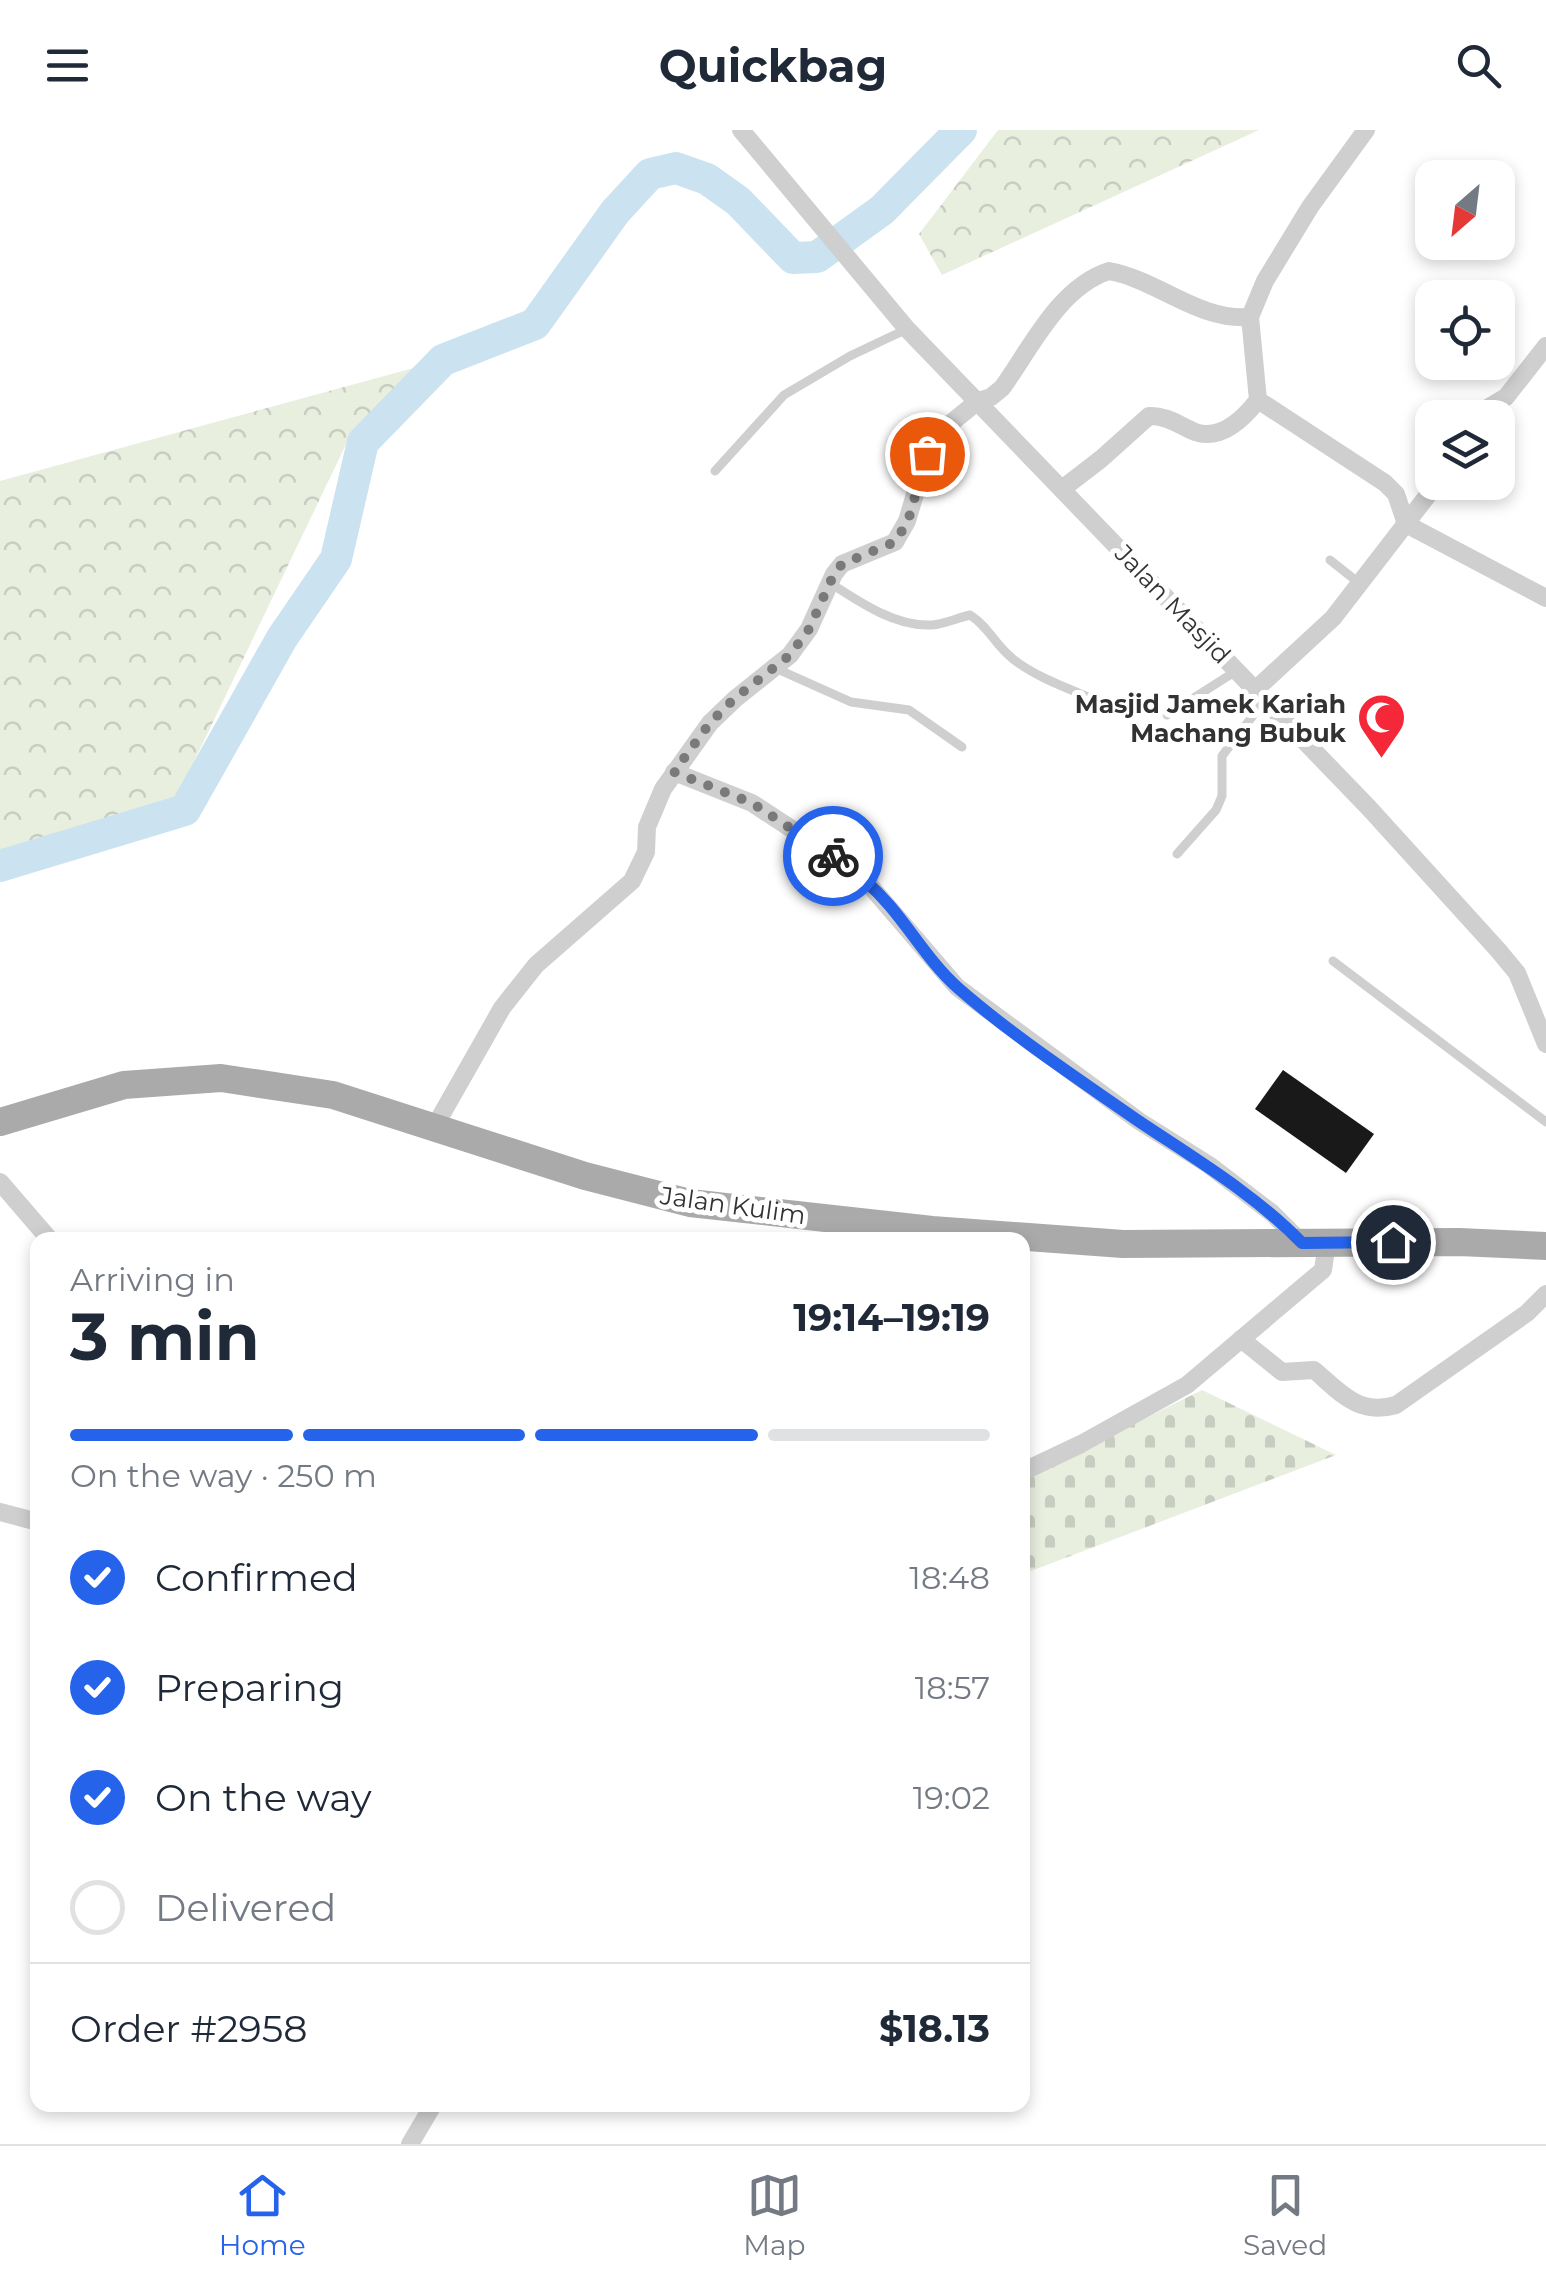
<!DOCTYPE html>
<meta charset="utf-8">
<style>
body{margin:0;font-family:Montserrat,sans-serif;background:#f2f2f3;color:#1f2937;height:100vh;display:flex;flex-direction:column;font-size:38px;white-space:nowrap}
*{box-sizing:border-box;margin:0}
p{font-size:32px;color:#747a83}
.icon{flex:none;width:55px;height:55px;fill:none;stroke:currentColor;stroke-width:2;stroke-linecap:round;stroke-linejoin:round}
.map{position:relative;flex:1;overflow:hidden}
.details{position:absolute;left:30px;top:1102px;width:1000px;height:880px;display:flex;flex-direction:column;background:#fff;border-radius:20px;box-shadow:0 5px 15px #0003}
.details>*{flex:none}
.needle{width:65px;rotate:208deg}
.controls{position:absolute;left:1415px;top:30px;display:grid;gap:20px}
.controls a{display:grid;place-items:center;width:100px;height:100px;border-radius:20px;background:#fff;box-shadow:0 5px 15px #0003;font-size:50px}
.pin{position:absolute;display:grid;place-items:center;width:85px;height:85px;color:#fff;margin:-42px;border:5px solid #fff;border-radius:50%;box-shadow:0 2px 10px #0007}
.courier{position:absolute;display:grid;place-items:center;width:100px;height:100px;margin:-50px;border:8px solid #2563eb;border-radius:50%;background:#fff;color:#222;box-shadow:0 2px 12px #0007}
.headline em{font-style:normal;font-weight:700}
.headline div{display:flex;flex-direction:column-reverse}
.headline{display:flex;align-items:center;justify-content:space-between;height:170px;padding:0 40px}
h1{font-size:65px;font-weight:700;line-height:75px}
.bar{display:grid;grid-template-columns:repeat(4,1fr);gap:15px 10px;align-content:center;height:120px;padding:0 40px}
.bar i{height:12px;border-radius:8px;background:#e0e1e3}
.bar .on{background:#2563eb}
.bar p{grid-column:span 4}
.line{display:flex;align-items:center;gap:25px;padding:0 40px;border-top:2px solid #e0e1e3}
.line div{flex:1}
ol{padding:0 40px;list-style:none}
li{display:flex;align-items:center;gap:30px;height:110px}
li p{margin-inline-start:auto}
li .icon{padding:10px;border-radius:50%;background:#2563eb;color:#fff;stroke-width:4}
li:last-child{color:#747a83}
li i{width:55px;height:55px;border:5px solid #e0e1e3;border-radius:50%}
header{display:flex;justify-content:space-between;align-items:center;height:130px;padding:0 40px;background:#fff;font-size:45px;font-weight:700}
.dock{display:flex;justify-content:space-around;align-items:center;height:140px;border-top:2px solid #e0e1e3;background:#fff;font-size:28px;color:#747a83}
.dock a{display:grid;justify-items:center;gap:5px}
.dock .on{color:#2563eb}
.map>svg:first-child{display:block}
</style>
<header><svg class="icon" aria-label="menu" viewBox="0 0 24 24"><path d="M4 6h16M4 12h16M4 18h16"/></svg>Quickbag<svg class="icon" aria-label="search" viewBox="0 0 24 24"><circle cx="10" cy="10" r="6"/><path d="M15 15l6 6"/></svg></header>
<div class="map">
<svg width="1546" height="2014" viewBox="0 0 1546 2014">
<defs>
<pattern id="forest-crowns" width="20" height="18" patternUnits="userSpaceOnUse" patternTransform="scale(2.5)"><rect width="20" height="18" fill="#e8efdf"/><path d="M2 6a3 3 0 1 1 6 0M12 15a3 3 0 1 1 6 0" fill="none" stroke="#c7cdc0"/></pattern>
<pattern id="cemetery-stones" width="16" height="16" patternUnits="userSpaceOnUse" patternTransform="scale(2.5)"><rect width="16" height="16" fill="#e8efdf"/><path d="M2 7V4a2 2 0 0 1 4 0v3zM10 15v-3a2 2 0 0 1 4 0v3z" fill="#c7cdc0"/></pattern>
</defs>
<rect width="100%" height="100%" fill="#fff"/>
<g fill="url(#forest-crowns)">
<path d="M998,0H1259L942,145L919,104Z"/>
<path d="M443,230L350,306L177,667L0,722V351Z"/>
</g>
<path fill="url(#cemetery-stones)" d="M1202,1260L1336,1325L1023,1444V1349Z"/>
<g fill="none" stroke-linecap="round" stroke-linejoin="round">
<path stroke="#cbe2f0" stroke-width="32" d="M0,736L185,680L282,508L336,429L363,312L443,230L535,194L615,82L650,44L676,38L707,49L738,71L793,128L817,127L882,80L961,0"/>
</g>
<path fill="#191919" d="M1283,940L1374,1004L1346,1043L1255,979Z"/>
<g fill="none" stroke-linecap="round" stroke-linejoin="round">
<path stroke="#cfcfcf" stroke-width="4" stroke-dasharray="5 5" stroke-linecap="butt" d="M1108,574L1144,585H1157"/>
<g stroke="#cfcfcf" stroke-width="9">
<path d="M715,341L784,265L850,226L907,199"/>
<path d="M1330,430L1359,453"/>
<path d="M830,453C859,472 896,497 932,495C944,494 957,488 970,485C990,498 993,513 1013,529C1037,548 1070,559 1098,571"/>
<path d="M775,538L851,572L909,580L962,617"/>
<path d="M1167,585L1236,541"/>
<path d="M1177,724L1216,680L1222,666V626L1265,570"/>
<path d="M1333,831L1546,992"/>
</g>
<g stroke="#cfcfcf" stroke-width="18">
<path d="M741,0L907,199L1369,678L1498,820L1517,843L1546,914"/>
<path d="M1258,270L1385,353L1396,364L1406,394L1546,468"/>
<path d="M1471,288L1506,267L1546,216"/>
<path d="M1062,359L1101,329L1149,286C1169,286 1178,295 1195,302C1221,311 1244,288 1258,270L1250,187L1265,151L1310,77L1366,0"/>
<path d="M1255,560L1333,488L1438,352"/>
<path d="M674,642L752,673L860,744L957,857L1139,991L1209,1035L1272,1083L1302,1113"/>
<path d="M435,996L502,878L536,835L632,751L646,722L647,697L663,659L710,593L735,569L790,525L809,499L834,444L842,434L895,412L907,391L927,324L940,302L978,271L991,267L1002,258C1031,218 1059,157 1109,141C1158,150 1198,191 1250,187"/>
<path d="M0,1052L50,1110"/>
<path d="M1241,1209L1282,1242L1314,1240C1340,1262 1358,1286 1396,1275L1527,1183L1546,1164"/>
<path d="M1022,1342L1081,1314L1187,1255L1323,1140L1327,1113"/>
<path d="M0,1382L38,1392"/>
<path d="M410,2014L433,1975"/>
</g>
<path stroke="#aaa" stroke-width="28" d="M0,992L124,955L221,948L333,965L585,1046L690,1073L932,1100L1123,1114L1459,1112L1546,1116"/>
</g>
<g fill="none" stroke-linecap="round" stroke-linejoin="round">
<path stroke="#7a7a7a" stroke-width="10" stroke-dasharray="0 18" d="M833,726L752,673L674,642L710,593L734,569L790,525L809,499L834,444L842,434L895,412L908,391L927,324"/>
<path stroke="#2563eb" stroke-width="12" d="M833,726C854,740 873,756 890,776C913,803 931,834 958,858C1013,906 1077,948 1137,990C1195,1029 1253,1063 1302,1113L1393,1112"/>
</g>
<defs>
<symbol id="mosque-pin" viewBox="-11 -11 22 30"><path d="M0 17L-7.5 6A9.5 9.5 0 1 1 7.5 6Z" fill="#f52839" stroke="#fff"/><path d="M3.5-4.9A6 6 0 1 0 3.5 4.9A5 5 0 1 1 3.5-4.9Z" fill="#fff"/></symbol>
</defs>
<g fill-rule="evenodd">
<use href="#mosque-pin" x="1354" y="560" width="55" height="75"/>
</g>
<g text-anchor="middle" stroke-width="10" stroke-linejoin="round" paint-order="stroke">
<g font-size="25" fill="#323232" stroke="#fff">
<text transform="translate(1173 474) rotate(46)" y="9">Jalan Masjid</text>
<text transform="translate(733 1075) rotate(8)" y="9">Jalan Kulim</text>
</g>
<g font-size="25" font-weight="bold" fill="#323232" stroke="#fff" text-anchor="end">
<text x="1346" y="583">Masjid Jamek Kariah<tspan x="1346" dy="29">Machang Bubuk</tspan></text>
</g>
</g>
</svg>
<div class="controls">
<a><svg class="needle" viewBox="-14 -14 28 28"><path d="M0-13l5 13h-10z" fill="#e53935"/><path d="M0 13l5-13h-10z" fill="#747a83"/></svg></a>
<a><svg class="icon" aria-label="locate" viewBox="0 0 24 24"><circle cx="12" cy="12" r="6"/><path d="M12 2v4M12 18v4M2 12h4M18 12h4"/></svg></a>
<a><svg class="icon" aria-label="layers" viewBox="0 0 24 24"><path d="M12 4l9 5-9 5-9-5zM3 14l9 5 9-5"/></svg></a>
</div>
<div class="pin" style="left:927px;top:324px;background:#ea580c"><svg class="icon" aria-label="bag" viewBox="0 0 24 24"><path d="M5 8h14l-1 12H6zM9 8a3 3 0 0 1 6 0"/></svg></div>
<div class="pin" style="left:1393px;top:1112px;background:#1f2937"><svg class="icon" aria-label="home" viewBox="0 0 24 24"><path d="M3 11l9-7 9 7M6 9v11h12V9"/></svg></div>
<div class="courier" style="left:833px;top:726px"><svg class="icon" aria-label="bike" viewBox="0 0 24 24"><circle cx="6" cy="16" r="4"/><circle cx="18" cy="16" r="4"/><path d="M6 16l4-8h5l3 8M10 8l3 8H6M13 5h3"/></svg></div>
<section class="details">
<div class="headline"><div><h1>3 min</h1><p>Arriving in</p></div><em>19:14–19:19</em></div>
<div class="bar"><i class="on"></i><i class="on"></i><i class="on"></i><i></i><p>On the way · 250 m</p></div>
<ol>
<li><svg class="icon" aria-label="check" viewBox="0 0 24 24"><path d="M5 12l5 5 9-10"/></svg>Confirmed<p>18:48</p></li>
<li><svg class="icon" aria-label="check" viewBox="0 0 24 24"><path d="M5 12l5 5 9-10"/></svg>Preparing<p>18:57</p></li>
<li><svg class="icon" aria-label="check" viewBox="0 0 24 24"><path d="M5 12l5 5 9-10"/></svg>On the way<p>19:02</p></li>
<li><i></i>Delivered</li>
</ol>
<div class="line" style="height:130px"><div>Order #2958</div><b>$18.13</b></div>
</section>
</div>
<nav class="dock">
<a class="on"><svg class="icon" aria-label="home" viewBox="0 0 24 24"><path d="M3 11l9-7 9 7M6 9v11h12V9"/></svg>Home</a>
<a><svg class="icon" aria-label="map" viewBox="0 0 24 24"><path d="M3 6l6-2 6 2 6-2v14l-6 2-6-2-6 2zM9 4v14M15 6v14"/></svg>Map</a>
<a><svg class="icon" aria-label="saved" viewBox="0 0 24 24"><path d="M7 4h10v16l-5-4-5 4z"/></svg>Saved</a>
</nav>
